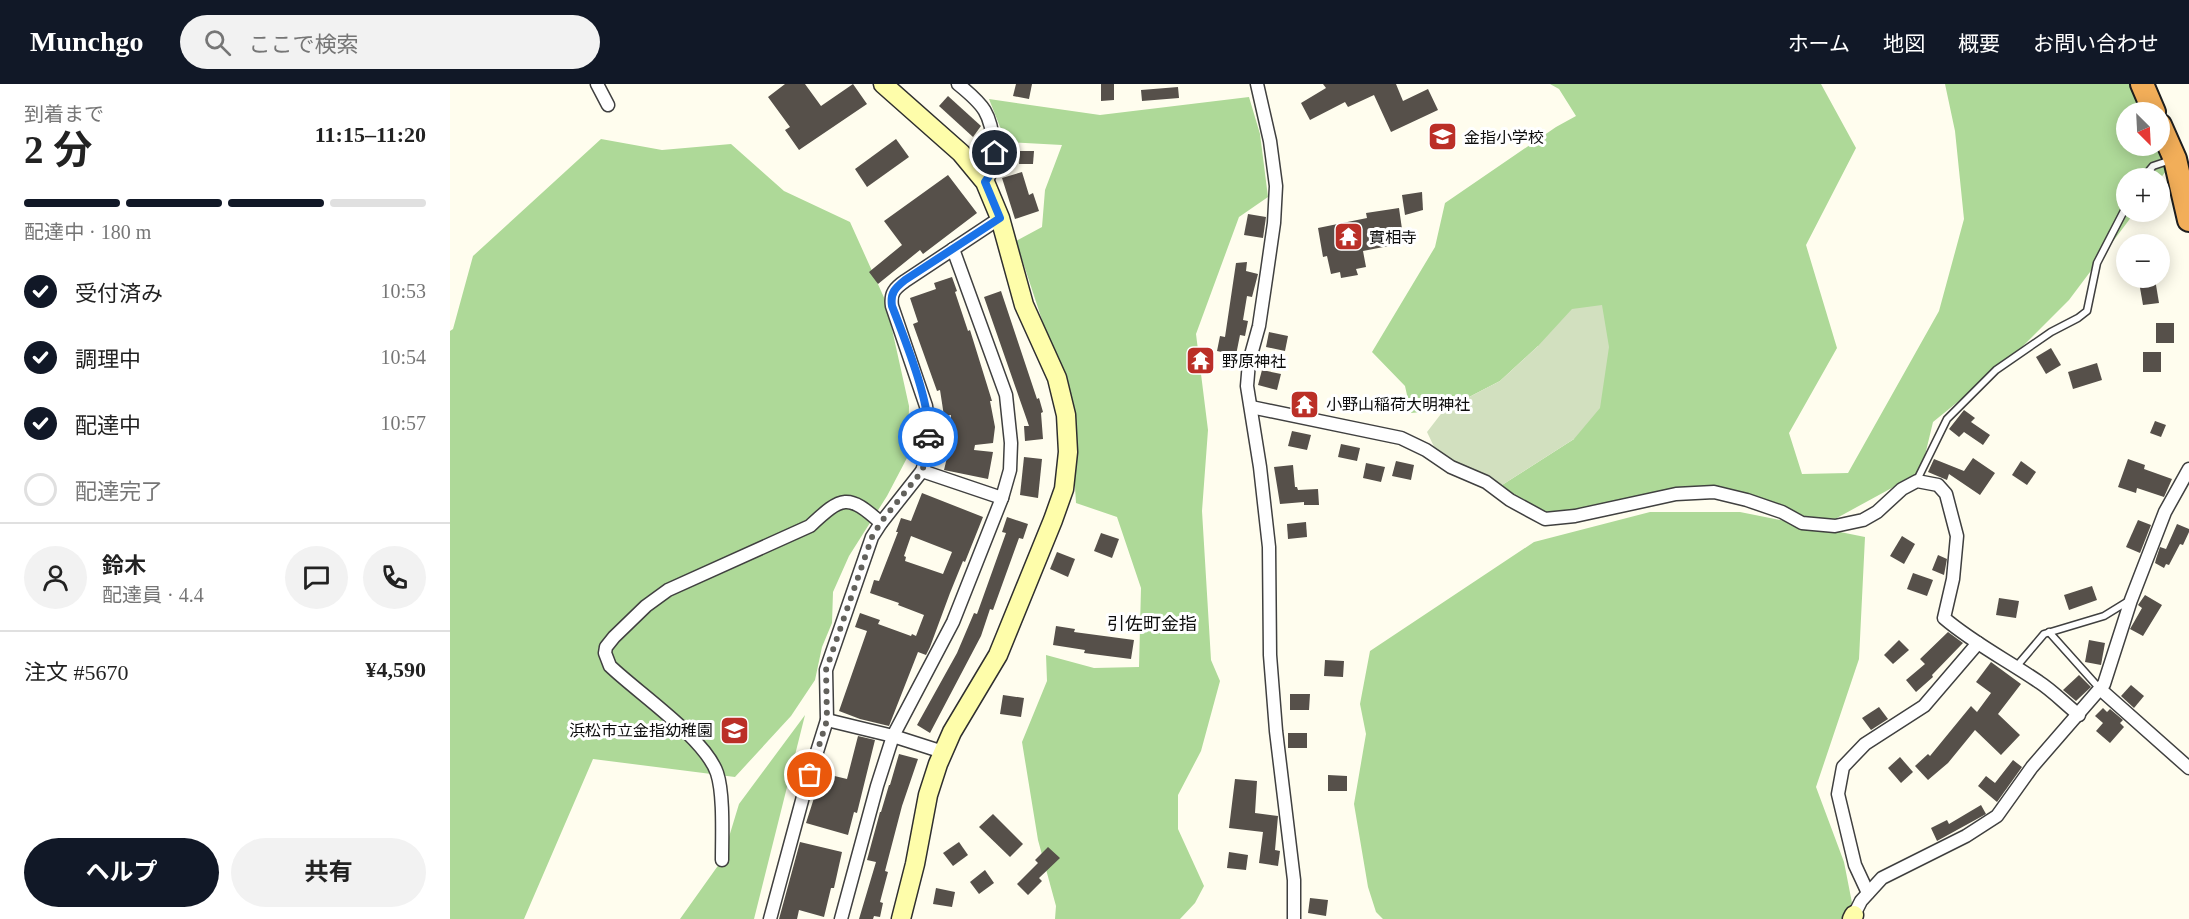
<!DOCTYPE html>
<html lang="ja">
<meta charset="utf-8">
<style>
body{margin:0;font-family:"Times New Roman","Noto Sans JP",serif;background:#f2f2f2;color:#222;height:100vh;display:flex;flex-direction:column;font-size:22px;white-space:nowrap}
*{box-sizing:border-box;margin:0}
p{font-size:20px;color:#767676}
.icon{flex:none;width:33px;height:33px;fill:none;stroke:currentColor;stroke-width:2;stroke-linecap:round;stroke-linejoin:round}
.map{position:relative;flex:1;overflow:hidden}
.panel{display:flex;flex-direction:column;background:#fff;width:450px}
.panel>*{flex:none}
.needle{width:39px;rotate:156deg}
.fabs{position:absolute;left:1666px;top:18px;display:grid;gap:12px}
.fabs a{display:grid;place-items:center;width:54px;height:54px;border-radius:50%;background:#fff;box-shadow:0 3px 15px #0003;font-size:30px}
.pin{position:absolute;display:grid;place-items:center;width:51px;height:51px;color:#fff;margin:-26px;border:3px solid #fff;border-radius:50%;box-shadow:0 2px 6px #0007}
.courier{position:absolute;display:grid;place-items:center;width:60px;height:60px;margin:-30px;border:4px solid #1a73e8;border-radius:50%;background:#fff;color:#222;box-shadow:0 2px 8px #0007}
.head em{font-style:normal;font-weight:700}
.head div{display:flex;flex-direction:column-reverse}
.head{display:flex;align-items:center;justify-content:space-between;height:102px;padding:0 24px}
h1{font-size:39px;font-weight:700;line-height:45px}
.bar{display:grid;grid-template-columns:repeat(4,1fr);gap:9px 6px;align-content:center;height:72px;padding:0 24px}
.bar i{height:8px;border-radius:4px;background:#e0e0e0}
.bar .active{background:#111827}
.bar p{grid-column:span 4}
.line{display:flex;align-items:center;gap:15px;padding:0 24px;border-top:2px solid #e0e0e0}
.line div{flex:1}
.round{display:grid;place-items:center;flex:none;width:63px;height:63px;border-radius:32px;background:#f2f2f2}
ol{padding:0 24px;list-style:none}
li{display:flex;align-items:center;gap:18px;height:66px}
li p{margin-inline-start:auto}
li .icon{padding:6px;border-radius:50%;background:#111827;color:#fff;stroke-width:4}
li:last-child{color:#767676}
li i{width:33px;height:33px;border:3px solid #e0e0e0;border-radius:50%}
.action{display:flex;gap:12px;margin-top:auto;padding:12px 24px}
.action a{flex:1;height:69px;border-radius:36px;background:#111827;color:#fff;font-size:24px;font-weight:700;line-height:69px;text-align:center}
.action a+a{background:#f2f2f2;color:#222}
header{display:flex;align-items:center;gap:36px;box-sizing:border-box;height:84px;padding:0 30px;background:#111827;color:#fff}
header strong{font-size:28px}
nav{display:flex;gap:33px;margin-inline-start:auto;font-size:21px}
.search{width:420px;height:54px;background:#f2f2f2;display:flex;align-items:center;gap:15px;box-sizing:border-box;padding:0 21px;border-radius:33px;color:#767676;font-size:22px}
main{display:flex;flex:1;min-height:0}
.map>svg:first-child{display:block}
</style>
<header>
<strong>Munchgo</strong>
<div class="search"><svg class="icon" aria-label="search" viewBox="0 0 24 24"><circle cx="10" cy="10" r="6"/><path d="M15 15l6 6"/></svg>ここで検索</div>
<nav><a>ホーム</a><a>地図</a><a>概要</a><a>お問い合わせ</a></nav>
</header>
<main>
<section class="panel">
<div class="head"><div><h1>2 分</h1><p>到着まで</p></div><em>11:15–11:20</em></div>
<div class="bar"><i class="active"></i><i class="active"></i><i class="active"></i><i></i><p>配達中 · 180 m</p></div>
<ol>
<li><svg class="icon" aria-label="check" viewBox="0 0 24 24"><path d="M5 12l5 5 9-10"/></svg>受付済み<p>10:53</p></li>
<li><svg class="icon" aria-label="check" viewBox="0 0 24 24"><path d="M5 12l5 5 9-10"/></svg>調理中<p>10:54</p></li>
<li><svg class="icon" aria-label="check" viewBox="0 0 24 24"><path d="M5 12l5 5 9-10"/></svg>配達中<p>10:57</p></li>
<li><i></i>配達完了</li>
</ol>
<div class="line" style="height:108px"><a class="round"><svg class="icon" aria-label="person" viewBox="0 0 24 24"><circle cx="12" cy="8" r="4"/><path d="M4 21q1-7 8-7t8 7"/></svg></a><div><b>鈴木</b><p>配達員 · 4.4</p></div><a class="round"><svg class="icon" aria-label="chat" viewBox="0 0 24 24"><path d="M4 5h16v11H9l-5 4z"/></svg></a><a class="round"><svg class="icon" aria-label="phone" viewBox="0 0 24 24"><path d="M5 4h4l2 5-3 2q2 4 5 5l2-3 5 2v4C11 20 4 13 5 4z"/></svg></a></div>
<div class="line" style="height:78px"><div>注文 #5670</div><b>¥4,590</b></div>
<div class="action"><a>ヘルプ</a><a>共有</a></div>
</section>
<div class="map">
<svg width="1739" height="835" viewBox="0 0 1739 835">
<rect width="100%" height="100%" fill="#fffdee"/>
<g fill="#aed998">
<path d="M1100,0H1371L1406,64L1356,161L1387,264L1339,349L1352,390L1398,389L1489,227L1514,135L1505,47L1495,0H1679L1696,28H1677V62H1710L1725,75L1710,95L1677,94V128H1685L1619,216L1558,277L1483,338L1471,388L1374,441L1250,408L1095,435L1052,401L1124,355L1088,262L1050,297L994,326L961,329L955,302L922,268L985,163L995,119L1106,43L1126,32L1109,5Z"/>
<path d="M799,13L810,50L818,113L789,133L746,250L758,346L752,427L761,576L770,597L751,667L728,711V745L754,802L745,819L730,835H605L606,822L588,756L572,658L597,597L596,571L644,584L689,583L691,504L667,433L626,419L620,321L566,157L592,143L595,106L612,61L556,58L539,15L650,31Z"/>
<path d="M151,55L212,66L281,60L334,107L400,138L436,218L459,322L458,372L437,412L399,472L383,508L382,539L372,563L365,596L341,632L285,693L143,675L74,835H0V247L3,245L23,172Z"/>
<path d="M1200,428H1290L1415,453L1409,575L1366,703L1394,778L1403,824L1397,835H933L926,828L918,803L904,720L916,650L910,620L920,567L1084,458Z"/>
<path d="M355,631L304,835H230L272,776L289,720Z"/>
</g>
<path fill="#d2e0bf" d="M1152,221L1159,263L1150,324L1124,355L1052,401L987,369L977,348L994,326L1050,297L1088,262L1122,225Z"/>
<g fill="#56504a" fill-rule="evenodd">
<path d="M335,0H355L371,22L403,0L417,20L349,66L335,46L340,43L318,13Z"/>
<path d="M566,0H582L579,15L563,12Z"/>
<path d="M651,0H664V16L651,17Z"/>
<path d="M873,0H946L953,17L978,5L988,26L941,48L924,11L898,23L895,18L860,36L851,19L876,4Z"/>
<path d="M728,3L729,14L692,17L691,6Z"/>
<path d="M498,12L531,42L523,53L489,22Z"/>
<path d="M446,55L459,73L417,103L405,85Z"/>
<path d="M570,67H584L583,80H569Z"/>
<path d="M572,88L579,111L583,109L589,127L565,135L552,94Z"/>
<path d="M498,91L527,129L473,170L470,166L428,200L419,188L452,161L434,137Z"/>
<path d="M972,108L973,126L955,131L952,111Z"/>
<path d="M949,124L954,159L913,167L916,183L906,185L908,191L891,194L890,188L881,190L877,172L873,173L868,144L917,134L916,129Z"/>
<path d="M798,130L816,133L813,154L794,151Z"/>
<path d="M797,178L796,187L808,190L802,213L797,212L793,236L798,237L795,252L790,251L786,271L767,267L770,252L775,253L786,179Z"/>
<path d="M502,193L507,207L505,208L518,247L520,246L542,317H540L545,343L543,359L525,361L524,366L543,368L538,395L494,386L501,357H499L501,331L494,332L490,306L487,307L463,240L468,238L460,214L486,205L484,199Z"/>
<path d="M1705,195L1709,219L1693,221L1689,198Z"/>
<path d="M551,207L587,315L589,314L593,328L591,329L593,355L575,357L574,342H579L534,213Z"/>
<rect x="1706" y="239" width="18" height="20"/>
<path d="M819,248L838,252L835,267L816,263Z"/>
<path d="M1601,264L1611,281L1596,290L1586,273Z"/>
<rect x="1693" y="268" width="18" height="20"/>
<path d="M1647,279L1652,296L1623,305L1618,288Z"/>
<path d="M812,286L831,290L827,306L808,301Z"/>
<path d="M1514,326L1525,334L1521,338L1540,351L1533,361L1514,348L1509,353L1499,345Z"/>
<path d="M1705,337L1716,341L1711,353L1700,349Z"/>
<path d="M842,347L861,351L857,366L838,362Z"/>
<path d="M891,360L910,364L907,377L888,373Z"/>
<path d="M574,373L592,375L588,414L570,411Z"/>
<path d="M1523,374L1545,389L1530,411L1499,390L1497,396L1478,388L1484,375L1514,387Z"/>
<path d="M1678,375L1695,381L1694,385L1722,395L1714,413L1687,404L1686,409L1668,403Z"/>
<path d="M946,377L964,381L961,396L942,392Z"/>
<path d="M1571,377L1586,388L1577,401L1562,391Z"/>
<path d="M916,379L935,383L931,398L913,394Z"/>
<path d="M843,381L845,403H847L848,406L868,405L869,421H854V418L830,420L824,383Z"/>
<path d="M472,409L533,433L515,478L513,477L500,509L480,563L476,571L468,568L439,642L410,635L389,627L417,547L405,543L410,529L430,536L428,540L461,552L462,550L466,552L474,531L448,521L449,519L420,509L424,496L429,497L448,448H446L451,434L461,437ZM461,452L502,468L493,490L455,477L456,473L454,472Z"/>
<path d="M557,433L578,440L573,455L569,454L543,526L540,525L531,552L480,649L467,641L507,569L524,529L527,530L556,449L552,448Z"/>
<path d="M1688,436L1701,441L1690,469L1676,463Z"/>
<path d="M856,438L857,453L838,455L837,440Z"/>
<path d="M1727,440L1739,445V448L1733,461L1730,460L1719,481L1716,480L1714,484L1705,479L1706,475L1710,463L1716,465Z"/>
<path d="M651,449L669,455L662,474L644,467Z"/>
<path d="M1452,452L1465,460L1454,480L1440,472Z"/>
<path d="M607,468L625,475L618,493L600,485Z"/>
<path d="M1488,471L1497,475L1494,491L1482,486Z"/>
<path d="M1463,489L1483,496L1477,512L1457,505Z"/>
<path d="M1642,502L1647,516L1619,526L1614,511Z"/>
<path d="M1695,511L1712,521L1693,552L1680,545L1692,524L1688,521Z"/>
<path d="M1549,514L1569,517L1566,534L1546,531Z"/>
<path d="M606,542L625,545L624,548L684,556L681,575L634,569L635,566L603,561Z"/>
<path d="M1498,548L1513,559L1482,591L1483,593L1466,608L1456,596L1475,580L1470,575Z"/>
<path d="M1449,556L1459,566L1443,580L1434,571Z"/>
<path d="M1639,556L1655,559L1651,581L1635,578Z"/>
<path d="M875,576L894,577L893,593L874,592Z"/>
<path d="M1541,578L1571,600L1548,630L1570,651L1551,671L1525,646L1498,679L1478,696L1465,682L1478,670L1480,672L1521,622L1527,628L1541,609L1526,598Z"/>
<path d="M1629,591L1641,603L1626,617L1613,606Z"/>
<path d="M1681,601L1694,612L1684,624L1671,612Z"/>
<path d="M840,610H860L859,626H840Z"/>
<path d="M553,611L574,614L571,633L550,630Z"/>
<path d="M1429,623L1438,635L1421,646L1412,634Z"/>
<path d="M1653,624L1657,628L1660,625L1673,636L1670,639L1674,643L1660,659L1646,647L1653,639L1645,632Z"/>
<rect x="838" y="649" width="19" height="15"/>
<path d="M408,652L425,656L407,729L404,728L398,751L356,739L372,689L397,695Z"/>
<path d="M449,670L468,675L452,722L435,787L438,788L430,818L433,819L430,833L424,832L423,835H409L426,778L417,776L430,728H431L439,701H440Z"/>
<path d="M1450,673L1463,688L1451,699L1438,684Z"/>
<path d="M1563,676L1572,683L1547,718L1528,702L1536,692L1545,699Z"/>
<path d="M878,691L897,692V707H878Z"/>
<path d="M785,695L807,697L805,729L828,732L825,766L830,767L828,782L809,779L813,748L779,744Z"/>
<path d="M1531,721L1536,730L1487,757L1481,744L1497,736L1499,740Z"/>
<path d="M543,730L573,760L560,773L529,743Z"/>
<path d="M350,758L392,768L384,804H381L374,833L349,826L347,835H329Z"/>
<path d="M509,758L518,771L503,782L493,769Z"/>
<path d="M598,763L610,774L589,794L592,797L578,811L567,800L588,779L585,776Z"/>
<path d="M779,768L798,771L796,786L777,784Z"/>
<path d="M535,786L544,799L529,810L520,798Z"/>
<path d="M486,804L505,808L502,823L483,820Z"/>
<path d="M860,814L878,816L876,832L858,829Z"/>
</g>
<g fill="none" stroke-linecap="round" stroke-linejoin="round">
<defs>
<g id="lane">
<path d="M1693,94L1703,82L1721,76"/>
<path d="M1467,396L1497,335L1546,286L1601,248L1628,234L1637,227L1647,179L1677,121"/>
<path d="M1599,548L1650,605"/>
<path d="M1566,583L1594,550L1654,532L1680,516"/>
</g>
<g id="street">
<path d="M147,0L158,21"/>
<path d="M508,0C534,21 541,29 544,63C546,76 543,88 535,98"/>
<path d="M807,0L820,57L826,102L824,139L817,188L809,242L799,278L797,302L810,383L819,463L820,571L826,647L844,796V835"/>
<path d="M801,323L951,354L976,366L1001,383L1036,398L1060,416L1095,435L1125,432L1226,410L1264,408L1297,416L1332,428L1352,439L1385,442L1413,436L1427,428L1452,405L1467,397L1488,401L1496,410L1507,452L1503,495L1494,534C1523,559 1557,576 1589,598C1603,607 1615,620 1629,631"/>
<path d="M472,387L552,414"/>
<path d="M1650,605L1739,684"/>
<path d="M377,636L443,652L493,668"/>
<path d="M272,776C272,752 274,710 267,689C255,654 188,609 160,582L155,569L156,563L164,553L196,522L218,506L360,442C392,412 398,409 431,439"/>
<path d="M1418,809L1405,781L1388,710L1393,683L1415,660L1474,622L1528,559"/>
<path d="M320,835L354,709L377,636L376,586L422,453L431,439L472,387L475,378L479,343L476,322L442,222C440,209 445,204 455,197L550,134"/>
<path d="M391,835L427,702L443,652L503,538L552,414L560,386L561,359L556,311L503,165"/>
<path d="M1405,835L1404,831L1411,817L1432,794L1516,752L1547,732L1582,683L1654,600L1681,516L1715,428L1739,385"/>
</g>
<g id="secondary">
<path d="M433,0L511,69L535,98L550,134L574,221L607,294L616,331L618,368L614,405L603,436L548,571L502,648L488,680L478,711L465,780L451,835"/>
<path d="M1402,835L1404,831"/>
</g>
<g id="highway">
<path d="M1692,0L1704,28"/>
<path d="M1710,41L1725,75L1739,136"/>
</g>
</defs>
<use href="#lane" stroke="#404040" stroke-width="9"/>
<use href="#street" stroke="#404040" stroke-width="15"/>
<use href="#secondary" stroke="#2f2f2f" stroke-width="21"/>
<use href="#highway" stroke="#1e1e1e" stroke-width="26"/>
<use href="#lane" stroke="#fff" stroke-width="6"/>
<use href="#street" stroke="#fff" stroke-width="12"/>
<use href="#secondary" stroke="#fefdaa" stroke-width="18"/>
<use href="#highway" stroke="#f2ae59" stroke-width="22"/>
</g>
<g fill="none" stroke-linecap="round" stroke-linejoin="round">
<path stroke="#62615c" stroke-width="6" stroke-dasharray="0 10.8" d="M360,691L377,636L376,586L422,453L431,438L472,387L475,378L478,353"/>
<path stroke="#1a73e8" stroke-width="8" d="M478,353C482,322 454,253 442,222C440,209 445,204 455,196L550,134L535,98L541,89L545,69"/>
</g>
<defs>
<symbol id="school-square" viewBox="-11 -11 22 22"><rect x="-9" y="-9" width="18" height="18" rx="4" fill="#bb2f27" stroke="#fff"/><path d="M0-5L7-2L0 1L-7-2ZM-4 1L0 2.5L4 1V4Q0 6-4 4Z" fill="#fff"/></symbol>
<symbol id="temple-square" viewBox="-11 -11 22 22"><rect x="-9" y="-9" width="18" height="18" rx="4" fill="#bb2f27" stroke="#fff"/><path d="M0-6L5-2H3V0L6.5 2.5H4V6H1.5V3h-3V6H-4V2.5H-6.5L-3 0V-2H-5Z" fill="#fff"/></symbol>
</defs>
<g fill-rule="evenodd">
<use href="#school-square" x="976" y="36" width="33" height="33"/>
<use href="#temple-square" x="882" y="136" width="33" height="33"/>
<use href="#temple-square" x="734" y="260" width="33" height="33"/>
<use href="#temple-square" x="838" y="304" width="33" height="33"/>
<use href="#school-square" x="268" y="630" width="33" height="33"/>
</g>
<g text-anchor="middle" stroke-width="6" stroke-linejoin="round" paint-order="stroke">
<g font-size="16" fill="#0d0d0d" stroke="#fff" text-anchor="start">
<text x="1014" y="59">金指小学校</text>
<text x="919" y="159">實相寺</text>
<text x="772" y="283">野原神社</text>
<text x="876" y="326">小野山稲荷大明神社</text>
<text x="263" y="652" text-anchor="end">浜松市立金指幼稚園</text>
</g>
<g font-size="18" fill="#0d0d0d" stroke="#fff">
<text x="702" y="546">引佐町金指</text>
</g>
</g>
</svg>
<div class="fabs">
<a><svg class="needle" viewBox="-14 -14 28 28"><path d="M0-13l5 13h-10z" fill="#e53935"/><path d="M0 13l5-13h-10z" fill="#767676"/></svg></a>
<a>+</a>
<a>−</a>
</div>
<div class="pin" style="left:360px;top:691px;background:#ea580c"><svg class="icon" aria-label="bag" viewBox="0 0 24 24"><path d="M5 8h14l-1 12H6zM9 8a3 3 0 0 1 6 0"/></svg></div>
<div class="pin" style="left:545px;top:69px;background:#1f2937"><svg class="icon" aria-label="home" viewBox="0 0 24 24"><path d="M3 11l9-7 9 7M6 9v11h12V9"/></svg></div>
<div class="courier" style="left:478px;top:353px"><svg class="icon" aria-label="car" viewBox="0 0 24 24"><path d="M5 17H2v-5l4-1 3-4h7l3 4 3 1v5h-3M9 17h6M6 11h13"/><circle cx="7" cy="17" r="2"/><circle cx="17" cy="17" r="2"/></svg></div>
</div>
</main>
